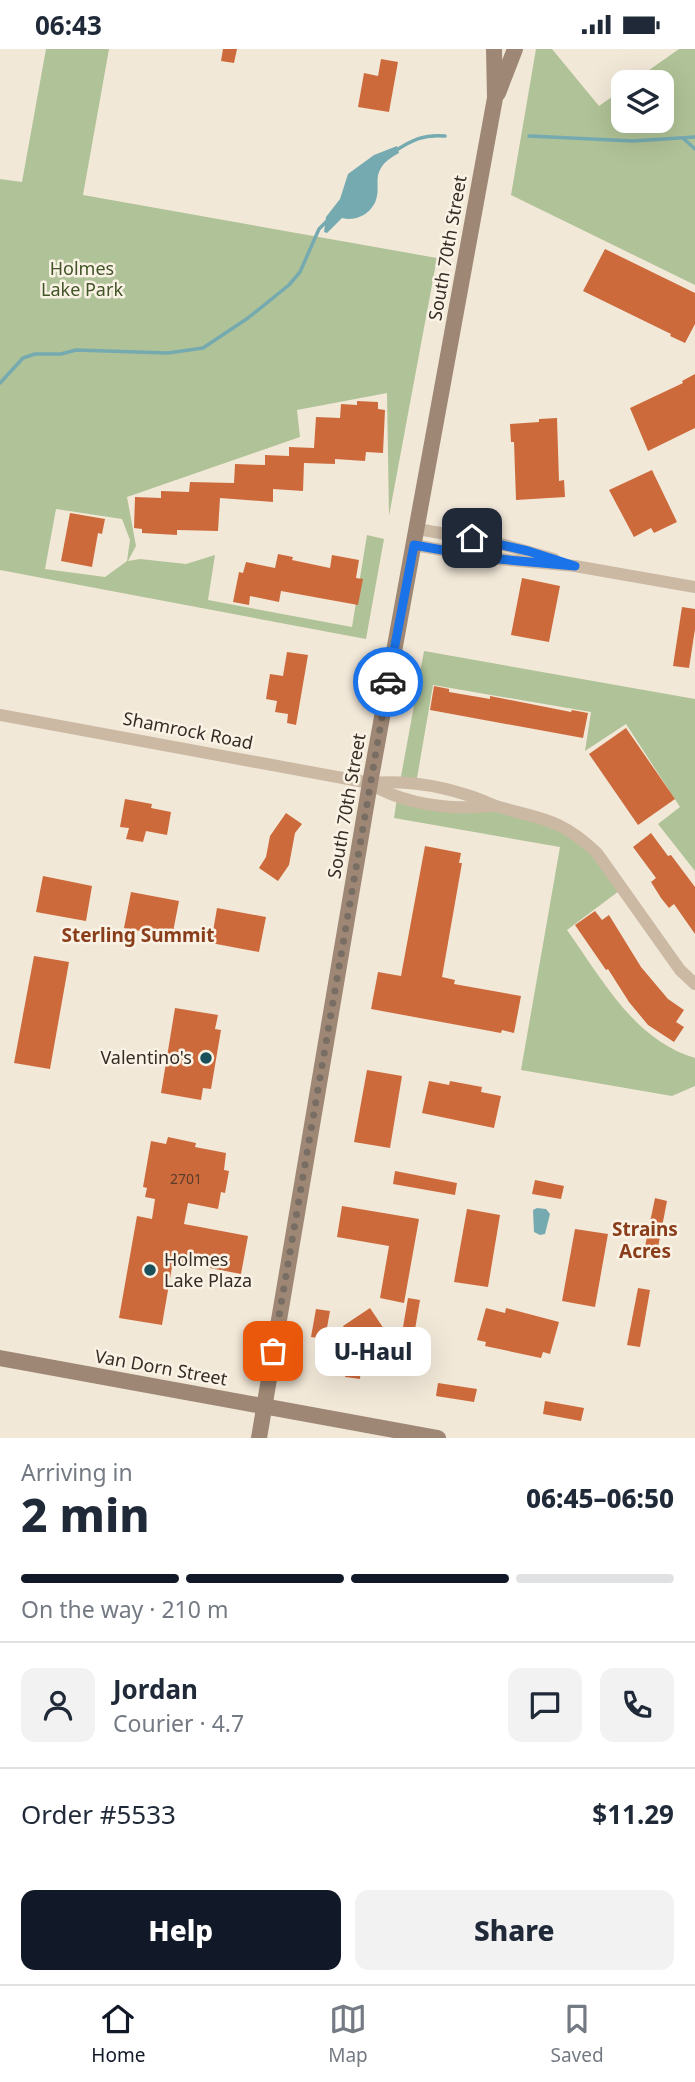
<!DOCTYPE html>
<meta charset="utf-8">
<style>
body{margin:0;font-family:"Noto Sans",sans-serif;background:#f2f2f3;color:#1f2937;height:100vh;display:flex;flex-direction:column;font-size:26px;white-space:nowrap}
*{box-sizing:border-box;margin:0}
p{font-size:23px;color:#747a83}
.icon{flex:none;width:38px;height:38px;fill:none;stroke:currentColor;stroke-width:2;stroke-linecap:round;stroke-linejoin:round}
.map{position:relative;height:1389px;overflow:hidden}
.details{display:flex;flex-direction:column;background:#fff;flex:1}
.details>*{flex:none}
.buttons{position:absolute;left:611px;top:21px;display:grid;gap:14px}
.buttons a{display:grid;place-items:center;width:63px;height:63px;border-radius:14px;background:#fff;box-shadow:0 7px 28px #0002;font-size:35px}
.pin{position:absolute;display:grid;place-items:center;width:60px;height:60px;color:#fff;margin:-30px;border-radius:14px;box-shadow:0 4px 10px #0006}
.courier{position:absolute;display:grid;place-items:center;width:70px;height:70px;margin:-35px;border:5px solid #1a73e8;border-radius:50%;background:#fff;color:#222;box-shadow:0 2px 9px #0007}
.bubble{position:absolute;height:49px;border-radius:14px;background:#fff;box-shadow:0 7px 28px #0002;font-size:23px;font-weight:800;line-height:49px;text-align:center}
.overview em{font-style:normal;font-weight:800}
.overview div{display:flex;flex-direction:column-reverse}
.overview{display:flex;align-items:center;justify-content:space-between;height:119px;padding:0 21px}
h1{font-size:46px;font-weight:800;line-height:52px}
.bar{display:grid;grid-template-columns:repeat(4,1fr);gap:10px 7px;align-content:center;height:84px;padding:0 21px}
.bar i{height:9px;border-radius:5px;background:#e0e1e3}
.bar .selected{background:#111827}
.bar p{grid-column:span 4}
.line{display:flex;align-items:center;gap:18px;padding:0 21px;border-top:2px solid #e0e1e3}
.line div{flex:1}
.round{display:grid;place-items:center;flex:none;width:74px;height:74px;border-radius:14px;background:#f2f2f3}
.action{display:flex;gap:14px;margin-top:auto;padding:14px 21px}
.action a{flex:1;height:80px;border-radius:14px;background:#111827;color:#fff;font-size:28px;font-weight:800;line-height:80px;text-align:center}
.action a+a{background:#f2f2f3;color:#1f2937}
.status{display:flex;justify-content:space-between;align-items:center;height:49px;padding:0 35px;background:#fff;direction:ltr}
.status svg{height:19px;fill:currentColor}
.tab-bar{display:flex;justify-content:space-around;align-items:center;height:98px;border-top:2px solid #e0e1e3;background:#fff;font-size:19px;color:#747a83}
.tab-bar a{display:grid;justify-items:center;gap:4px}
.tab-bar .selected{color:#111827}
.map>svg:first-child{display:block}
</style>
<div class="status"><b>06:43</b><svg viewBox="0 0 49 12"><path d="M0 12V9h3v3zM5 12V6h3v6zM10 12V3h3v9zM15 12V0h3v12zM26 1h20v11H26zM47 4h2v5h-2z"/></svg></div>
<div class="map">
<svg width="695" height="1389" viewBox="0 0 695 1389">
<rect width="100%" height="100%" fill="#f2e8d8"/>
<g fill="#b0c297" fill-rule="evenodd">
<path d="M46,0H109L83,146L437,209L389,467L387,344L297,361L300,388L127,448L136,497L128,512L140,510L186,515L215,506L208,551L352,578L367,486L384,490L366,590L0,521V130L22,133ZM56,460L122,470L130,491L127,512L105,528L45,520Z"/>
<path d="M536,0H552L599,57L623,40V72H662V33H632L679,0H695V236L511,146Z"/>
<path d="M424,602L695,650V822L658,775L680,758L626,675L585,702L591,663L433,636L416,735L400,733Z"/>
<path d="M397,749L495,757L567,779L623,839L567,881C602,930 634,991 695,1009V1037L672,1047L521,1021L560,798L394,769Z"/>
</g>
<g fill="#76aab1">
<path d="M397,97L399,104C392,108 385,112 381,119C375,128 379,137 377,147C374,163 358,173 342,169L327,184L324,183L326,168L340,150L348,125L374,106Z"/>
<path d="M537,1159L546,1160L550,1165L545,1185L540,1186L534,1183L533,1161Z"/>
</g>
<g fill="none" stroke-linecap="round" stroke-linejoin="round">
<g stroke="#76aab1" stroke-width="3.5">
<path d="M529,87L633,92L695,88"/>
<path d="M684,90L695,100"/>
<path d="M395,102C412,91 424,85 445,87"/>
<path d="M0,334L23,309L35,305H61L76,301L168,304L203,299L248,269L289,236L300,223L319,180L328,171"/>
</g>
</g>
<g fill="#cd6a3c">
<path d="M223,0H237L234,14L221,12Z"/>
<path d="M381,10L398,13L389,63L358,58L364,24L378,27Z"/>
<path d="M605,200L695,244V275L685,294L670,287L671,285L583,242Z"/>
<path d="M695,325V379L648,402L630,359L683,334L682,332Z"/>
<path d="M357,352L378,353V360L385,361L383,404L366,403L365,412L335,410V415L304,414L303,442L273,440V453L220,449L218,482L177,481V486L142,484V480L134,479L135,448L161,449V442L189,443L190,433L234,434L235,415L265,416V406L289,407V398L314,399L316,368L340,369L341,355L357,356Z"/>
<path d="M557,369L559,432L564,431L565,448L516,451L514,393H511L510,375L539,373V370Z"/>
<path d="M652,421L677,473L654,484L651,479L634,488L609,441Z"/>
<path d="M70,464L105,470L102,485L98,484L92,518L61,512Z"/>
<path d="M278,505L293,508L292,511L330,519L332,506L359,511L356,529L363,530L358,556L281,542L279,553L250,547L249,556L233,553L239,523L243,524L246,513L275,519Z"/>
<path d="M522,529L560,537L549,593L511,586Z"/>
<path d="M682,558L695,560V580L689,619L673,617Z"/>
<path d="M287,603L308,606L296,676L287,674L288,665L275,663L277,652L266,650L270,625L283,627Z"/>
<path d="M434,637L449,640V643L490,650V647L571,663L572,661L588,664L583,689L430,661Z"/>
<path d="M626,679L675,750L638,776L589,705Z"/>
<path d="M125,750L152,755L151,759L171,763L167,786L146,782L143,793L126,790L129,779L120,778Z"/>
<path d="M286,764L302,775L295,784L289,816L278,832L259,819L266,808L270,787Z"/>
<path d="M651,784L668,807L671,806L695,838V885L674,855L669,859L661,849L651,833L656,829L633,798Z"/>
<path d="M425,797L461,804L459,814H462L442,928L455,931L454,935L521,947L514,984L502,981L501,984L371,960L378,923L401,927Z"/>
<path d="M43,827L92,837L86,872L36,863Z"/>
<path d="M131,843L179,852L172,888L124,879Z"/>
<path d="M217,859L266,868L259,903L211,894Z"/>
<path d="M595,862L602,871L609,866L641,918L668,950L684,961L676,973L684,978L674,993L648,976L629,953L608,920L606,921L575,876Z"/>
<path d="M34,907L69,913L50,1020L14,1014Z"/>
<path d="M175,959L218,966L215,980L221,981L211,1040L203,1039L201,1051L161,1044Z"/>
<path d="M367,1021L402,1027L390,1099L354,1093Z"/>
<path d="M429,1032L449,1036L450,1032L482,1038L481,1043L501,1047L494,1079L422,1064Z"/>
<path d="M168,1088L196,1094L195,1098L226,1104L224,1121L229,1122L225,1144L221,1143L218,1160L188,1154L184,1175L248,1187L241,1225L173,1212L162,1276L119,1269L137,1167L152,1170L155,1150L145,1148L147,1139L143,1138L151,1092L166,1095Z"/>
<path d="M395,1122L457,1134L455,1146L393,1135Z"/>
<path d="M535,1131L564,1137L561,1150L532,1145Z"/>
<path d="M655,1149L667,1152L656,1209L643,1207Z"/>
<path d="M342,1157L419,1170L404,1254L380,1249L389,1197L337,1188Z"/>
<path d="M467,1160L500,1166L488,1238L454,1233Z"/>
<path d="M575,1180L608,1185L595,1258L562,1252Z"/>
<path d="M638,1239L650,1241L640,1298L627,1296Z"/>
<path d="M408,1249L420,1251L407,1327L395,1325Z"/>
<path d="M370,1259L386,1283L358,1301L343,1277Z"/>
<path d="M486,1259L505,1264L506,1259L559,1273L550,1305L543,1303L541,1309L485,1297L486,1293L477,1291Z"/>
<path d="M316,1260L330,1262L325,1290L311,1288Z"/>
<path d="M347,1314L361,1315L360,1330L345,1328Z"/>
<path d="M438,1334L477,1340L474,1353L436,1347Z"/>
<path d="M545,1352L584,1359L581,1372L543,1365Z"/>
</g>
<g fill="none" stroke-linecap="round" stroke-linejoin="round">
<g stroke="#cbb9a4" stroke-width="12">
<path d="M417,480L494,493L554,510"/>
<path d="M414,496L487,509L575,517L695,538"/>
<path d="M0,666L370,734C405,731 443,737 476,749C483,751 489,755 496,757C542,771 559,768 597,804L680,921L695,935"/>
<path d="M370,735C407,756 449,761 491,757"/>
</g>
<g stroke="#9f8775" stroke-width="16">
<path d="M498,44L515,0"/>
<path d="M0,1309L438,1389"/>
<path d="M259,1389L370,734L495,49L494,0"/>
</g>
</g>
<g fill="none" stroke-linecap="round" stroke-linejoin="round">
<path stroke="#786e64" stroke-width="7" stroke-dasharray="0 12.6" d="M273,1302L388,633"/>
<path stroke="#1a73e8" stroke-width="9" d="M388,633L414,496L487,509L575,517L528,502L472,489"/>
</g>
<g fill="#195059" stroke="#faf2e4" stroke-width="2.5">
<circle cx="206" cy="1009" r="7"/>
<circle cx="150" cy="1221" r="7"/>
</g>
<g text-anchor="middle" stroke-width="5" stroke-linejoin="round" paint-order="stroke">
<g font-size="14" fill="#5c3c2c">
<text x="186" y="1135">2701</text>
</g>
<g font-size="18" fill="#362c26" stroke="#faf2e4">
<text transform="translate(448 199) rotate(-80)" y="6">South 70th Street</text>
<text transform="translate(188 682) rotate(11)" y="6">Shamrock Road</text>
<text transform="translate(347 757) rotate(-80)" y="6">South 70th Street</text>
<text transform="translate(161 1319) rotate(10)" y="6">Van Dorn Street</text>
</g>
<g font-size="18" fill="#415528" stroke="#faf2e4">
<text x="82" y="226">Holmes<tspan x="82" dy="21">Lake Park</tspan></text>
</g>
<g font-size="18" fill="#362c26" stroke="#faf2e4" text-anchor="end">
<text x="192" y="1015">Valentino's</text>
<text x="164" y="1217" text-anchor="start">Holmes<tspan x="164" dy="21">Lake Plaza</tspan></text>
</g>
<g font-size="19" font-weight="bold" fill="#893d1b" stroke="#faf2e4">
<text x="138" y="893">Sterling Summit</text>
<text x="645" y="1187">Strains<tspan x="645" dy="22">Acres</tspan></text>
</g>
</g>
</svg>
<div class="buttons">
<a><svg class="icon" aria-label="layers" viewBox="0 0 24 24"><path d="M12 4l9 5-9 5-9-5zM3 14l9 5 9-5"/></svg></a>
</div>
<div class="pin" style="left:273px;top:1302px;background:#ea580c"><svg class="icon" aria-label="bag" viewBox="0 0 24 24"><path d="M5 8h14l-1 12H6zM9 8a3 3 0 0 1 6 0"/></svg></div>
<div class="pin" style="left:472px;top:489px;background:#1f2937"><svg class="icon" aria-label="home" viewBox="0 0 24 24"><path d="M3 11l9-7 9 7M6 9v11h12V9"/></svg></div>
<div class="courier" style="left:388px;top:633px"><svg class="icon" aria-label="car" viewBox="0 0 24 24"><path d="M5 17H2v-5l4-1 3-4h7l3 4 3 1v5h-3M9 17h6M6 11h13"/><circle cx="7" cy="17" r="2"/><circle cx="17" cy="17" r="2"/></svg></div>
<div class="bubble" style="left:315px;top:1278px;width:116px">U-Haul</div>
</div>
<section class="details">
<div class="overview"><div><h1>2 min</h1><p>Arriving in</p></div><em>06:45–06:50</em></div>
<div class="bar"><i class="selected"></i><i class="selected"></i><i class="selected"></i><i></i><p>On the way · 210 m</p></div>
<div class="line" style="height:126px"><a class="round"><svg class="icon" aria-label="person" viewBox="0 0 24 24"><circle cx="12" cy="8" r="4"/><path d="M4 21q1-7 8-7t8 7"/></svg></a><div><b>Jordan</b><p>Courier · 4.7</p></div><a class="round"><svg class="icon" aria-label="chat" viewBox="0 0 24 24"><path d="M4 5h16v11H9l-5 4z"/></svg></a><a class="round"><svg class="icon" aria-label="phone" viewBox="0 0 24 24"><path d="M5 4h4l2 5-3 2q2 4 5 5l2-3 5 2v4C11 20 4 13 5 4z"/></svg></a></div>
<div class="line" style="height:91px"><div>Order #5533</div><b>$11.29</b></div>
<div class="action"><a>Help</a><a>Share</a></div>
</section>
<nav class="tab-bar">
<a class="selected"><svg class="icon" aria-label="home" viewBox="0 0 24 24"><path d="M3 11l9-7 9 7M6 9v11h12V9"/></svg>Home</a>
<a><svg class="icon" aria-label="map" viewBox="0 0 24 24"><path d="M3 6l6-2 6 2 6-2v14l-6 2-6-2-6 2zM9 4v14M15 6v14"/></svg>Map</a>
<a><svg class="icon" aria-label="saved" viewBox="0 0 24 24"><path d="M7 4h10v16l-5-4-5 4z"/></svg>Saved</a>
</nav>
